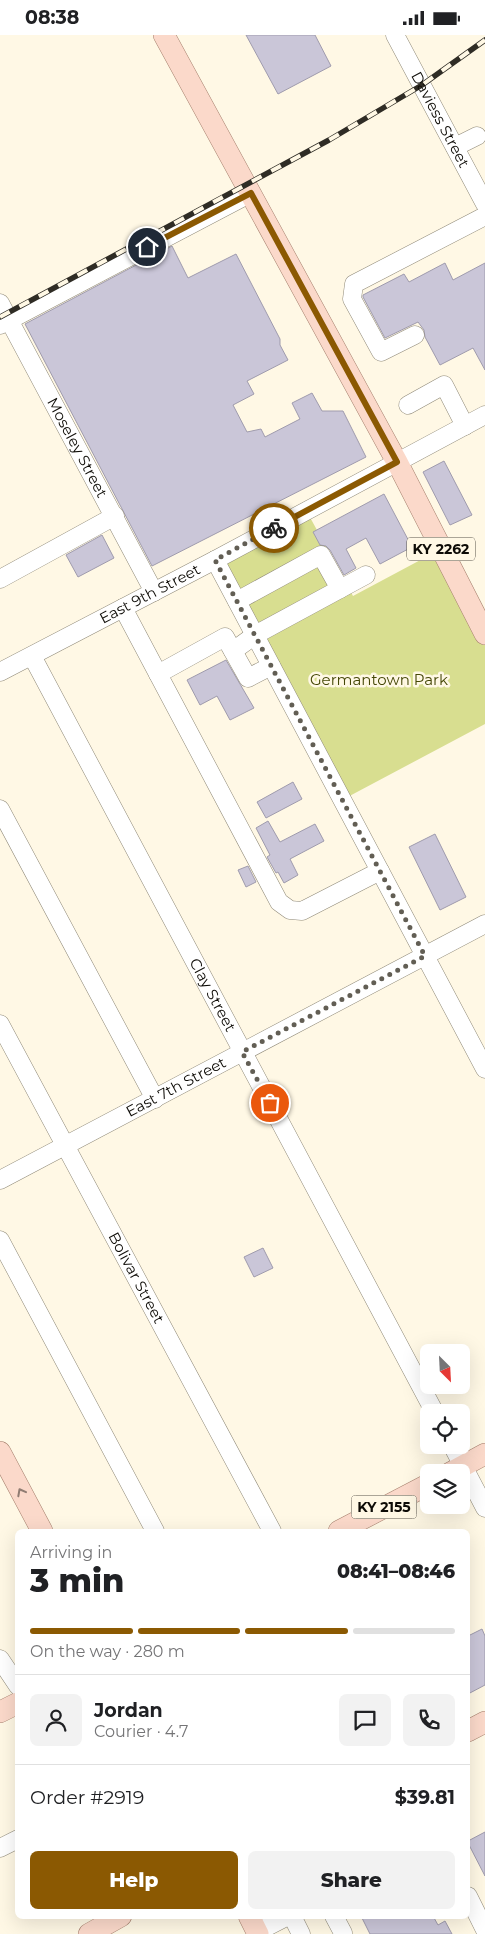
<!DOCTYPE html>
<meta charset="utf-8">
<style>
body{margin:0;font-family:Montserrat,sans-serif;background:#f2f2f2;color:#202124;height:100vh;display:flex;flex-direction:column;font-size:19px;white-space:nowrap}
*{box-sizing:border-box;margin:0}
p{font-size:16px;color:#757577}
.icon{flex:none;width:28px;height:28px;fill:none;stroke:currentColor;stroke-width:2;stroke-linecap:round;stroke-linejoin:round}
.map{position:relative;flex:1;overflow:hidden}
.panel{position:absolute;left:15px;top:1494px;width:455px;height:390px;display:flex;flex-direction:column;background:#fff;border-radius:8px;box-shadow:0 5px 20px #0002}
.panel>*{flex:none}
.needle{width:32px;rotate:156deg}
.controls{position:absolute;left:420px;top:1309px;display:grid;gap:10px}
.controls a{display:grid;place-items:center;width:50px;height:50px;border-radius:8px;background:#fff;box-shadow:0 5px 20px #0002;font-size:25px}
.pin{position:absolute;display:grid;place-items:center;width:42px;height:42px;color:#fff;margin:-21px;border:2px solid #fff;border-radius:50%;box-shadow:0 1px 5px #0007}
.courier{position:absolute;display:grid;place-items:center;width:50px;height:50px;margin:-25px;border:4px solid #8b5902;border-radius:50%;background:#fff;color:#222;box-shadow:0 1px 6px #0007}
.head em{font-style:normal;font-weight:800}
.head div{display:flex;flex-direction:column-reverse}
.head{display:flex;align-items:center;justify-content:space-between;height:85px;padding:0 15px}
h1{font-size:32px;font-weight:800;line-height:38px}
.bar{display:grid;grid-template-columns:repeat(4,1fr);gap:8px 5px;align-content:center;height:60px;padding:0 15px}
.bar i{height:6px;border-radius:4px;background:#e0e0e0}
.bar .current{background:#8b5902}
.bar p{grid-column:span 4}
.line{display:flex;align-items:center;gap:12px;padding:0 15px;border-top:1px solid #e0e0e0}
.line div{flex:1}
.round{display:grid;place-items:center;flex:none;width:52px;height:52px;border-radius:8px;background:#f2f2f2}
.primary-button{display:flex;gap:10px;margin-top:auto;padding:10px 15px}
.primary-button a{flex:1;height:58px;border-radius:8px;background:#8b5902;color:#fff;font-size:20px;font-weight:800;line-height:58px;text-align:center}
.primary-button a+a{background:#f2f2f2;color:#202124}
.status{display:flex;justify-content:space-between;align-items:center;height:35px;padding:0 25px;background:#fff;direction:ltr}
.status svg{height:14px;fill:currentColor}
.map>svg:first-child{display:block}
</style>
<div class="status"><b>08:38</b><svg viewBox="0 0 49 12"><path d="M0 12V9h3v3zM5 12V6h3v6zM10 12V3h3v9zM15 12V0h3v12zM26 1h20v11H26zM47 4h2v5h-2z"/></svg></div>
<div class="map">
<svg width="485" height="1899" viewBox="0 0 485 1899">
<rect width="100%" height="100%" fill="#fff8e5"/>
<path fill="#d8de90" d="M306,475L353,561L441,514L485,599V689L342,765L215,525Z"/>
<g fill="#cac6d8" stroke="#9f9bad">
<path d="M246,0H315L331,31L278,59Z"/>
<path d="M172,211L188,243L236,219L280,304V310L288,325L247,346L254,359L233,370L247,397L261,394L265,402L300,384L292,368L312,358L322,376H343L366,422L152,531L25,289Z"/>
<path d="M445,228L453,245L485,228V335L473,313L440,330L425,302L424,295L418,287L385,303L363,262V260L404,239L409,247Z"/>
<path d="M444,426L472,480L450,490L423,437Z"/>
<path d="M384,459L412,512L380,529L366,503L346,514L356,533L344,540L330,515L326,511L320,510L313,497Z"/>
<path d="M102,500L114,523L78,542L66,520Z"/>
<path d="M226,625L254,673L230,685L217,661L200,670L187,645Z"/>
<path d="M293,747L302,764L266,783L257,767Z"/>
<path d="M268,786L280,807L315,789L324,806L290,824L298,840L284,848L278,837L276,838L267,822L270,820L256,793Z"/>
<path d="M435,799L466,862L440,875L409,812Z"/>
<path d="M248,831L256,847L246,852L238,835Z"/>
<path d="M263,1213L273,1233L254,1242L244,1222Z"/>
<path d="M482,1594L485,1601V1650L468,1659V1601Z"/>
<path d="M485,1797V1841L468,1808V1806Z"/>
<path d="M361,1881H433L438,1890L445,1886L452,1899H370Z"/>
</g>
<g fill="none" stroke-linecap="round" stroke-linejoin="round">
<defs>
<g id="minor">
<path id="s1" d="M395,0L485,169"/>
<path d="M455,112L477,101"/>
<path id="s2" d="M0,268L154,557"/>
<path d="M0,290L251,158"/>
<path d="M415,300L381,317L352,264L354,249L485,181"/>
<path d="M408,370L444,350L465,391"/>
<path d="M215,525L485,1034"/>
<path d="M0,544L115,481"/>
<path d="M340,554L366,540"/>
<path d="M123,573L279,867L290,875L302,876L380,836"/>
<path d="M233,616L255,600L340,554L321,520L237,566"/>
<path id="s3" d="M32,621L435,1378"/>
<path id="s4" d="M0,637L215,525L485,380"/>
<path d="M158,639L225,602L248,643L271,631"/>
<path d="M0,774L155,1064"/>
<path id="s5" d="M0,989L272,1496"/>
<path id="s6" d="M0,1145L485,889"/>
<path d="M0,1205L155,1496"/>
<path d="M452,1410L485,1473"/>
<path d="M0,1624L18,1651"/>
<path d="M0,1813L18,1804"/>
<path d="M468,1861L485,1895"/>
<path d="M292,1881L301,1899"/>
<path d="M334,1881L343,1898"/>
<path d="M257,1897L288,1881"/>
</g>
<g id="major">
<path d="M164,0L397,427L485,599"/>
<path d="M0,1417L42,1496"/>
<path d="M450,1438L485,1419"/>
<path d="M339,1496L429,1449"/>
<path d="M0,1677L18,1668"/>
<path d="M468,1696L485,1687"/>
<path d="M249,1881L258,1899"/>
<path d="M89,1899L121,1881"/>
</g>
</defs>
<use href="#minor" stroke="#8f8978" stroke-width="19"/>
<use href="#major" stroke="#a6806e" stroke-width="22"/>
<use href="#minor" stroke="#fff" stroke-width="18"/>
<use href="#major" stroke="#fbd9ca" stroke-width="21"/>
<defs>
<path id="rail" d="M0,282L329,105L422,50L485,5"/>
</defs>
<use href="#rail" stroke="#2f2c25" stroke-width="5.5"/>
<use href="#rail" stroke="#fff8e5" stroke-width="4" stroke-dasharray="11" stroke-linecap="butt"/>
</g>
<defs><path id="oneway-chevron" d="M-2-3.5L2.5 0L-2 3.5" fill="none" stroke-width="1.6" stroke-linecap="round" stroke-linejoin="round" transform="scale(1.25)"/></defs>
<use stroke="#907c72" href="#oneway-chevron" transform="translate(21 1457) rotate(-118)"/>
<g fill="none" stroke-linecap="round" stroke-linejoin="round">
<path stroke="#625e54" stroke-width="5" stroke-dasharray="0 9" d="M270,1068L242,1017L425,921L215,525L274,493"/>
<path stroke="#8b5902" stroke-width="6" d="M147,212L251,158L397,427L274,493"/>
</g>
<g text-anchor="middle" stroke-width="5" stroke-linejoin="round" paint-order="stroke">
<g fill="#fff8e5" stroke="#565249" stroke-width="1">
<rect x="407" y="502.5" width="68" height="23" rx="4"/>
<rect x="351.5" y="1460.5" width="65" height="23" rx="4"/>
</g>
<g font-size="14" font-weight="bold" fill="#0d0b06">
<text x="441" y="519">KY 2262</text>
<text x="384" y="1477">KY 2155</text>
</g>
<g font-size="15" fill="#0d0b06" stroke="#fff8e5">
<text dy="5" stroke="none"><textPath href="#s1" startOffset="96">Daviess Street</textPath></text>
<text dy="5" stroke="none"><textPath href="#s2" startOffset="164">Moseley Street</textPath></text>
<text dy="5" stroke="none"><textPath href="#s4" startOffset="169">East 9th Street</textPath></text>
<text dy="5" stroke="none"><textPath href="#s3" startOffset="384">Clay Street</textPath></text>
<text dy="5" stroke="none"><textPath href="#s6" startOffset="199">East 7th Street</textPath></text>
<text dy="5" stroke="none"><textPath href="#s5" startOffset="288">Bolivar Street</textPath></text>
</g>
<g font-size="15" fill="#454706" stroke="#fff8e5">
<text x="379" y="650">Germantown Park</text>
</g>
</g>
</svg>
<div class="controls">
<a><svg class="needle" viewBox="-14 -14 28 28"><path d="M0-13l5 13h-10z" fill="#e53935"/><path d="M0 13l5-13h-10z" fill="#757577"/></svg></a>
<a><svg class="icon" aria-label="locate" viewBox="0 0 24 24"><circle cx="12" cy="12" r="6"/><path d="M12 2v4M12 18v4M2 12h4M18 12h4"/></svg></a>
<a><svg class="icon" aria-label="layers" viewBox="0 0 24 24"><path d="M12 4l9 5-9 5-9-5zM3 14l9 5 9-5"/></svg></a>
</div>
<div class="pin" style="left:270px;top:1068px;background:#ea580c"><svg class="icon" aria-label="bag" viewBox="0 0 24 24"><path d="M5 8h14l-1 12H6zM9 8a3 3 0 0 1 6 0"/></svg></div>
<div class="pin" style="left:147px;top:212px;background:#1f2937"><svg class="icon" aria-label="home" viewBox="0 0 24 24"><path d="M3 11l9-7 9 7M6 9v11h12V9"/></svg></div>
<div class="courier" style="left:274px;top:493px"><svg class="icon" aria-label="bike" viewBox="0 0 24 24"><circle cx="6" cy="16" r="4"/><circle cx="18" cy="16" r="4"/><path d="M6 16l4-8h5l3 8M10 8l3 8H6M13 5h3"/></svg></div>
<section class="panel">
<div class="head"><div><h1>3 min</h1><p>Arriving in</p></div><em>08:41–08:46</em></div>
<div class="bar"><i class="current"></i><i class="current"></i><i class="current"></i><i></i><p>On the way · 280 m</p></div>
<div class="line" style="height:90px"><a class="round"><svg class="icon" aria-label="person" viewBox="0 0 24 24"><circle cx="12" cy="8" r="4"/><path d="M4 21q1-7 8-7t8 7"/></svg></a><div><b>Jordan</b><p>Courier · 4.7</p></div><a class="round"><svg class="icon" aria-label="chat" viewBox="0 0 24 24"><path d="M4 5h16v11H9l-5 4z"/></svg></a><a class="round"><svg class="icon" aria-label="phone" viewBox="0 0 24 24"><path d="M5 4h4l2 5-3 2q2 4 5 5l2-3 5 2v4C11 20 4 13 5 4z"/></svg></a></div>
<div class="line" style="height:65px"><div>Order #2919</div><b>$39.81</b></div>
<div class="primary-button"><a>Help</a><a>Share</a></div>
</section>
</div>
